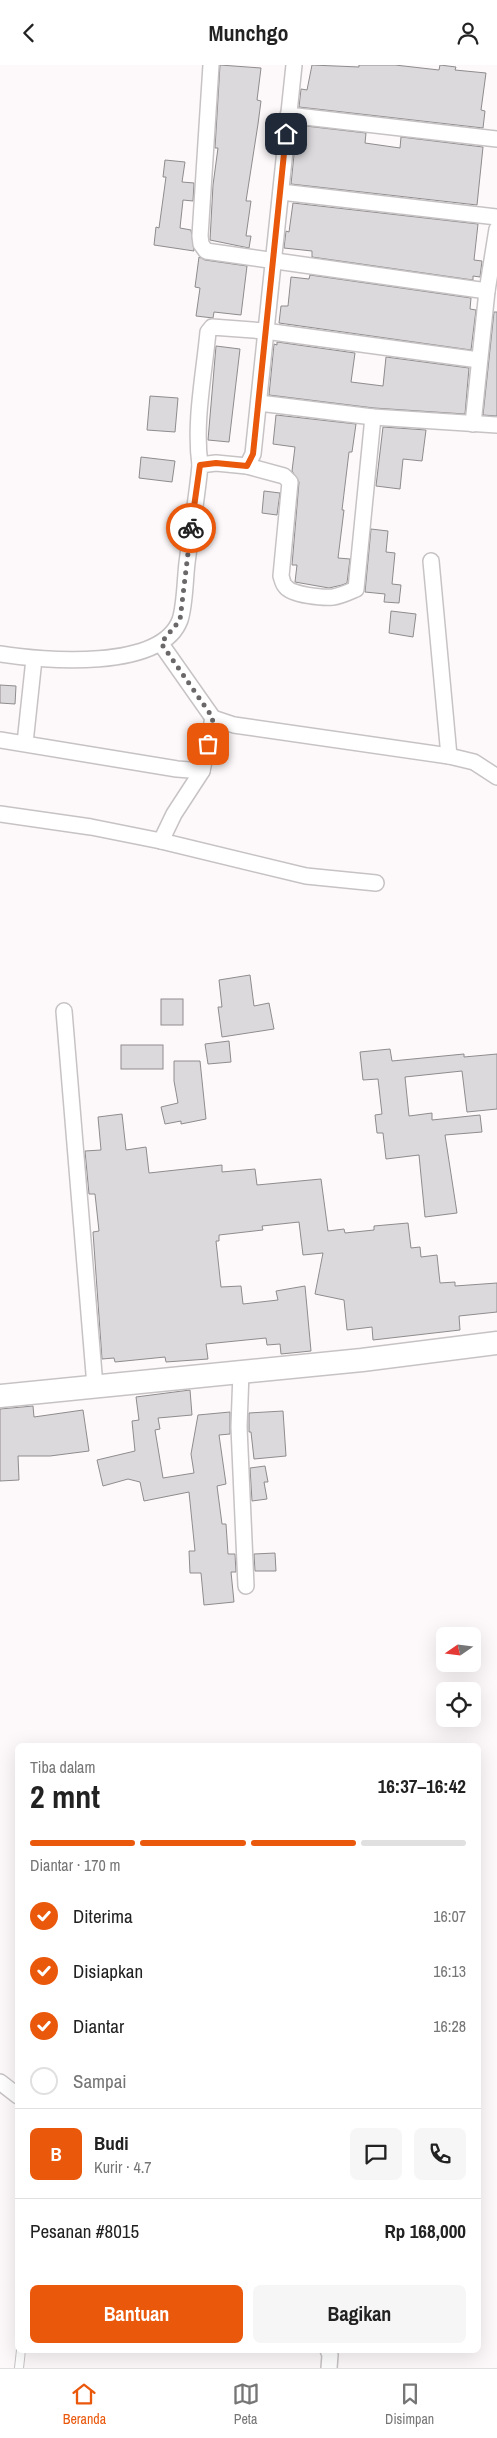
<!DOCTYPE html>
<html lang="id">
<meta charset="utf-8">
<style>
body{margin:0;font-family:"Archivo Narrow",sans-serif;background:#f6f6f6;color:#222;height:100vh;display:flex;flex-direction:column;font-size:19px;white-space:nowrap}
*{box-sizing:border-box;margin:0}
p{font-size:16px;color:#767676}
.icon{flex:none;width:28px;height:28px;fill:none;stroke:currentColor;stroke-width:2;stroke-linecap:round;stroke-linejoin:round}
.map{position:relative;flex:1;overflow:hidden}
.side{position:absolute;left:15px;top:1678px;width:466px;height:610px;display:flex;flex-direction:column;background:#fff;border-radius:8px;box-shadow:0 5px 20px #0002}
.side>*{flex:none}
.needle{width:32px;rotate:256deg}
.fabs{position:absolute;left:436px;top:1562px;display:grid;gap:10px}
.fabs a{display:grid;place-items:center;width:45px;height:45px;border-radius:8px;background:#fff;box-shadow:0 5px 20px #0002;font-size:25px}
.pin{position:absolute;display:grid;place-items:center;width:42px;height:42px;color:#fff;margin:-21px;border-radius:10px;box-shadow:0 2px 8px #0006}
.courier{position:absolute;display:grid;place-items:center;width:50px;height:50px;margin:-25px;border:4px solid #ea580c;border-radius:50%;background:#fff;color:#222;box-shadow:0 1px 6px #0007}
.headline em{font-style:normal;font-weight:800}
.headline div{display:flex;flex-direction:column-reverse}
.headline{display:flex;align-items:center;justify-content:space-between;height:85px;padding:0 15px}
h1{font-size:32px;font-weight:800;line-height:38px}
.bar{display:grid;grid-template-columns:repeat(4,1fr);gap:8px 5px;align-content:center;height:60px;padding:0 15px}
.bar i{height:6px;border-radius:4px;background:#e0e0e0}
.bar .selected{background:#ea580c}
.bar p{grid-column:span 4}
.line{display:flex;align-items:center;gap:12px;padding:0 15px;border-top:1px solid #e0e0e0}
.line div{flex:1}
.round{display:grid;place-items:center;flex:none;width:52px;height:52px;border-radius:8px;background:#f6f6f6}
ol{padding:0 15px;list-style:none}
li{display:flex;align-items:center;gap:15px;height:55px}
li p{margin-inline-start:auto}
li .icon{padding:5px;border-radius:50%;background:#ea580c;color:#fff;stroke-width:4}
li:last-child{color:#767676}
li i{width:28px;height:28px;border:2px solid #e0e0e0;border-radius:50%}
.primary-button{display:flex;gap:10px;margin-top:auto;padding:10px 15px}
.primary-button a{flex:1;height:58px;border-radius:8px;background:#ea580c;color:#fff;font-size:20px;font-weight:800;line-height:58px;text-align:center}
.primary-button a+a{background:#f6f6f6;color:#222}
header{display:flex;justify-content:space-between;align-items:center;height:65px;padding:0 15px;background:#fff;font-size:22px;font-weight:800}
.tabs{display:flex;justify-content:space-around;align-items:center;height:70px;border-top:1px solid #e0e0e0;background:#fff;font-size:14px;color:#767676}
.tabs a{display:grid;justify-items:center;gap:2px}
.tabs .selected{color:#ea580c}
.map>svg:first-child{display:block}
</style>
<header><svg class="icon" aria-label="back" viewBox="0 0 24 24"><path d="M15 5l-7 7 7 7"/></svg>Munchgo<svg class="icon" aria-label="person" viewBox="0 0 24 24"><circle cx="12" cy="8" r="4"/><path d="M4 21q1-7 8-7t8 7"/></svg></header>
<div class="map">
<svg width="497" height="2303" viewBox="0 0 497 2303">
<rect width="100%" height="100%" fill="#fdf9fb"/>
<g fill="#dcd9dc" stroke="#8f8c8e">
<path d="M220,0L261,3L257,35L261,36L258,59L246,136H251L246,171H251L249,183L210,175L213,120L218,83H215Z"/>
<path d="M312,0L359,2V0H395L439,5L440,0L456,2L455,5L486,8L481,45L485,46L483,63L299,42L301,24L307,25Z"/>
<path d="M297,60L366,68L365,78L400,83L401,72L483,82L477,140L291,119Z"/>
<path d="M165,95L185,97L182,117L194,118L193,136L183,135L180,163L191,165L194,186L154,180L156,162L159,163L166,112H163Z"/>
<path d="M293,138L478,159L474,195L482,196L480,212L473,211V215L312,192V186L284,183L286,166L289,167Z"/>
<path d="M199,192L205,195L247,201L241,250L214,247L213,253L196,251L200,223L195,222Z"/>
<path d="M310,210L471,233L470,244L476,245L471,285L279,258L281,241H288L291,212L309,214Z"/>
<path d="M494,247H497V351L483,350Z"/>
<path d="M277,277L355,288L351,317L383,321L386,292L469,303L465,349L374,343L269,330L274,279L277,280Z"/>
<path d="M216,281L240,284L229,377L208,375Z"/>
<path d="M150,331L178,333L175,367L147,365Z"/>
<path d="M276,350L356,359L352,387H349L342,445H344L338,493L350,494L347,518L342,520L329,523L295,517L297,500H292L299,417L292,406L295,382L273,379Z"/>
<path d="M383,362L426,365L422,396L403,394L400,424L376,421Z"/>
<path d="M141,392L175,396L172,417L139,413Z"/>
<path d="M264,426L280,428L277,450L262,448Z"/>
<path d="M371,464L388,466L386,487L395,488L392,519L401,520L399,538L384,537L385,529L365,527Z"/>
<path d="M391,546L416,549L413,572L389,568Z"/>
<path d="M0,620L16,621L15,639L0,638Z"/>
<path d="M250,910L254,941L269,938L274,964L222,972L218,942H222L219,915Z"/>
<rect x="161" y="934" width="22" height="26"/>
<path d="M229,976L231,997L208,999L205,979Z"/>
<rect x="121" y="980" width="42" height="24"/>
<path d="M390,984L392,996L464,989V992L497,989V1044L467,1047L462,1006L405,1012L409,1051L432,1048V1055L480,1050L482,1067L445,1070L457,1148L425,1152L419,1090L386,1094L383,1068H377L375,1050L382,1049L378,1014L363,1015L360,987Z"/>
<path d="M174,996H200L206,1054L181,1059V1056L165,1059L161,1042L178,1038L174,1016Z"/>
<path d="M122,1049L126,1085L146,1082L149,1108L222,1100V1107L255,1104L257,1120L321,1114L328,1166L344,1164L345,1168L374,1165V1161L408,1158L411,1183L420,1182L421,1192L437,1190L440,1218L455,1217V1221L497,1218V1247L459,1251L460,1265L373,1275L372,1262L347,1265L344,1235L315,1229L323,1188L303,1190L299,1157L262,1161L263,1165L219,1170V1176H216L221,1222L241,1221L243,1239L278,1235L276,1226L305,1221L311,1286L281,1289L280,1279L267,1280L266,1273L206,1279L208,1294L166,1297L165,1292L115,1297L114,1293L102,1294L93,1167L99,1166L95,1129H89L85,1086L101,1085L98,1052Z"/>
<path d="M190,1325L192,1350L158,1353L160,1364L155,1365L163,1413L194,1408L191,1389L198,1350L230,1347V1369L219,1370L226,1419L217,1421L222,1459H226L228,1489H235L236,1507H231L234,1537L204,1540L201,1508H190L189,1486H195L189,1427L144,1436L140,1417L128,1414L103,1421L97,1395L135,1386L132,1356L139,1355L136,1332Z"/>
<path d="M33,1341L34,1352L83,1345L89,1386L50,1391H18L19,1415L0,1416V1344Z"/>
<path d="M283,1346L286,1391L254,1394L251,1367H249V1348Z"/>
<path d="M265,1401L268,1417H264L267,1434L252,1436L250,1403Z"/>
<path d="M275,1488L276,1506H255L254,1489Z"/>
</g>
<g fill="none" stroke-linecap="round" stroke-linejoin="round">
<defs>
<path id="lane" d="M19,2303L21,2285"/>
<g id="street">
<path d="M211,0L200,171L201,179L206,186L487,226"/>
<path d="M288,50L497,74"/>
<path d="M281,127L497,152"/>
<path d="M259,338L373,352L497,360"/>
<path d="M473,359L487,226L497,164"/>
<path d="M200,400C194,357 204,310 208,267L212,262L265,266L479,295"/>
<path d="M247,401L284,411L290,417L281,511C282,514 283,520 286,522C292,530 323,533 333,532C341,531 349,527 356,524L373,352"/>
<path d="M431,496L449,691"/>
<path d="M161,579L213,653L234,660L449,691L474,697L497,712"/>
<path d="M0,589C43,596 161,606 180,555C185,540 185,514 187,498C191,466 197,433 200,400L216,398L247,401L253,389L294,0"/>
<path d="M0,675L177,704L202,706"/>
<path d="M25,678L34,594"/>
<path d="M0,749L91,762L161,776L306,811L376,818"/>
<path d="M161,776L174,749L202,706L213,653"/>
<path d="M64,946L95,1321"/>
<path d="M241,1307L239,1362L246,1521"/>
<path d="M0,2017L18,2031"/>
<path d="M328,2285L330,2290L329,2303"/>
</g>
<path id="secondary" d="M0,1331L362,1295L497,1278"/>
</defs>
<use href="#lane" stroke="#c7c3c4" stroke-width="10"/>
<use href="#street" stroke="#c7c3c4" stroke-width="18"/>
<use href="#secondary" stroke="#c7c3c4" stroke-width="25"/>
<use href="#lane" stroke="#fff" stroke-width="8"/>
<use href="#street" stroke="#fff" stroke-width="15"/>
<use href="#secondary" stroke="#fff" stroke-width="22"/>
</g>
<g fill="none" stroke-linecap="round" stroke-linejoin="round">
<path stroke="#6b6869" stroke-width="5" stroke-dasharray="0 9" d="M191,463L180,555L161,578L213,653L208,679"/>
<path stroke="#ea580c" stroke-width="6" d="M191,463L200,400L216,398L247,401L253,389L286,69"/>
</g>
</svg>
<div class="fabs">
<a><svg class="needle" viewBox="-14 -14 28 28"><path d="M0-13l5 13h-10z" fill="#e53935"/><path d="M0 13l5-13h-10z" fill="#767676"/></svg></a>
<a><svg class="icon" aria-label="locate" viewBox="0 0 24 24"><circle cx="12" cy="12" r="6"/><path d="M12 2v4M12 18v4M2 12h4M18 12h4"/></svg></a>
</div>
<div class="pin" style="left:208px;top:679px;background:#ea580c"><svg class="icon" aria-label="bag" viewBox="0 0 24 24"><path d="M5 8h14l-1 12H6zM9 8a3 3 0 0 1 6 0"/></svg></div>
<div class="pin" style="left:286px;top:69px;background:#1f2937"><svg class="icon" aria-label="home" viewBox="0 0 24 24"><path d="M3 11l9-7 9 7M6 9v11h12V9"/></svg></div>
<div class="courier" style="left:191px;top:463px"><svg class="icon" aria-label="bike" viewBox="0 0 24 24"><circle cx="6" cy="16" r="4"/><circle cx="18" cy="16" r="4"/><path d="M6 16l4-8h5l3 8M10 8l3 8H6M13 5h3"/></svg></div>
<section class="side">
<div class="headline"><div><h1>2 mnt</h1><p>Tiba dalam</p></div><em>16:37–16:42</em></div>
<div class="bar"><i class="selected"></i><i class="selected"></i><i class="selected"></i><i></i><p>Diantar · 170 m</p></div>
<ol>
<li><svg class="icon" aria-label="check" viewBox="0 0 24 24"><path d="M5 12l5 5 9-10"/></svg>Diterima<p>16:07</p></li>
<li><svg class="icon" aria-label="check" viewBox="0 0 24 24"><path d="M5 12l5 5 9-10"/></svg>Disiapkan<p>16:13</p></li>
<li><svg class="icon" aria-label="check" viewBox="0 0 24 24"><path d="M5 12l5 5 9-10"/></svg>Diantar<p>16:28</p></li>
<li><i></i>Sampai</li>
</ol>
<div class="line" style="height:90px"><b class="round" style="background:#ea580c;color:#fff">B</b><div><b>Budi</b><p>Kurir · 4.7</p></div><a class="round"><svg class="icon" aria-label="chat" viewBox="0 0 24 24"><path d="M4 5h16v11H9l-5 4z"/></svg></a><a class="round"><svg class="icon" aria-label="phone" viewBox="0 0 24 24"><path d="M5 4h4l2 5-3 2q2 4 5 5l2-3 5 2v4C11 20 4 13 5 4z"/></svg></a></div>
<div class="line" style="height:65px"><div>Pesanan #8015</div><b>Rp 168,000</b></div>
<div class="primary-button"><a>Bantuan</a><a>Bagikan</a></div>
</section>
</div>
<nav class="tabs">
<a class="selected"><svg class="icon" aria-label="home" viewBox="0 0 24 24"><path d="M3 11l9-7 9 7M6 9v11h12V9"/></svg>Beranda</a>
<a><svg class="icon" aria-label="map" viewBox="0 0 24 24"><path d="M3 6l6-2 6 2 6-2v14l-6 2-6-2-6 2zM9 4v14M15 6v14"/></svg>Peta</a>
<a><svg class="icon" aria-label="saved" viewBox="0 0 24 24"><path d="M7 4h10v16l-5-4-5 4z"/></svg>Disimpan</a>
</nav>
